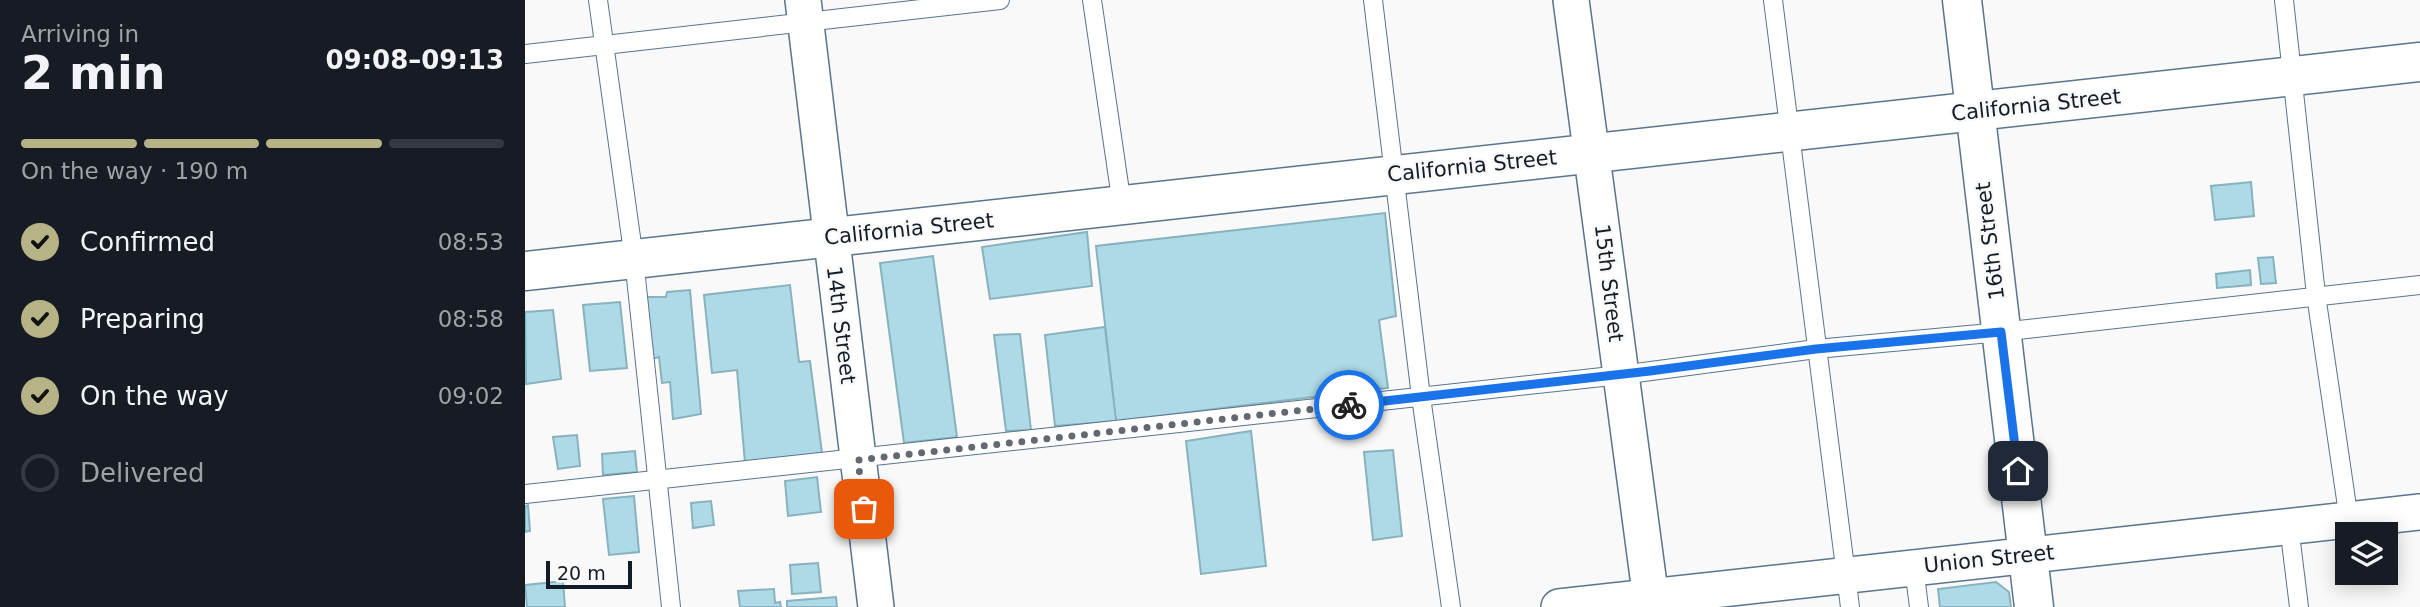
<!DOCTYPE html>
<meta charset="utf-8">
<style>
body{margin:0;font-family:"DejaVu Sans",sans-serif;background:#20242c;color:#f1f3f6;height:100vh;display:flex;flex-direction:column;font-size:26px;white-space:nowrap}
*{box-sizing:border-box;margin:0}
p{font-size:23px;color:#9ea1a6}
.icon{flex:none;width:38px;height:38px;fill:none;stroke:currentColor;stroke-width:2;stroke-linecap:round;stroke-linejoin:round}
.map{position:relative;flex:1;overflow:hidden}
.drawer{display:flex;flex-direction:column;background:#171b24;width:525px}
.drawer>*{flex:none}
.buttons{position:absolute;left:1810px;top:522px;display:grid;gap:14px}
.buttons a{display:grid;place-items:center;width:63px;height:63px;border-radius:0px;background:#171b24;box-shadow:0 4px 18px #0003;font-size:35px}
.scale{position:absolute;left:21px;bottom:18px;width:86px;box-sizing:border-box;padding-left:7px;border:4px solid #121c26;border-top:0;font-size:19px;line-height:24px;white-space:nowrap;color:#121c26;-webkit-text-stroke:5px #f9f9f9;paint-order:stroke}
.pin{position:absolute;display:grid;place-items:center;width:60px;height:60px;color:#fff;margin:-30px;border-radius:14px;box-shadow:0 4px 10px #0006}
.courier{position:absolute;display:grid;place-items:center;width:70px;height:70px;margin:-35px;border:5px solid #1a73e8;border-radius:50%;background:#fff;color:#222;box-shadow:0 2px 9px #0007}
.headline em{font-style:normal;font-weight:700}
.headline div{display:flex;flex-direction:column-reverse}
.headline{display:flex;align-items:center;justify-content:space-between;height:119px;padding:0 21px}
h1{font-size:46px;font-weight:700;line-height:52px}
.bar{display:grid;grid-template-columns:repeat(4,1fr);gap:10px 7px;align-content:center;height:84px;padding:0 21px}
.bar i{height:9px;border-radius:5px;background:#363941}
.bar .on{background:#b6b487}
.bar p{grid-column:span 4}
ol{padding:0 21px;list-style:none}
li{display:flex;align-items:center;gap:21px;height:77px}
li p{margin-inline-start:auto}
li .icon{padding:7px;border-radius:50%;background:#b6b487;color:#111;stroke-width:4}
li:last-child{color:#9ea1a6}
li i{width:38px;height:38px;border:4px solid #363941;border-radius:50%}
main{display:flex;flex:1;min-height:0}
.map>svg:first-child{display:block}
</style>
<main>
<section class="drawer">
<div class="headline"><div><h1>2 min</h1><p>Arriving in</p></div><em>09:08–09:13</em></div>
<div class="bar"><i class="on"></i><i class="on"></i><i class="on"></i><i></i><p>On the way · 190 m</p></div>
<ol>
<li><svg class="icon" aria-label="check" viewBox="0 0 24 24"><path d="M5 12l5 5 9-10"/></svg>Confirmed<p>08:53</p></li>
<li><svg class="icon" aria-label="check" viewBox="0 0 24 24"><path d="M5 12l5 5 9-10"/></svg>Preparing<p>08:58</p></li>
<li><svg class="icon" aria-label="check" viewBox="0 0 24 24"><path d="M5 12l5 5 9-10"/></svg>On the way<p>09:02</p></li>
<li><i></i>Delivered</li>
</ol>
</section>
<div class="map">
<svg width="1895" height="607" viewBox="0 0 1895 607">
<rect width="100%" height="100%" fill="#f9f9f9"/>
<g fill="#aedae7" stroke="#87b2be" stroke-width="2">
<path d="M1726,182L1729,216L1690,220L1686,186Z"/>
<path d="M860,213L871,316L854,320L863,388L591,421L571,246Z"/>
<path d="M562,232L567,286L465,299L457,247Z"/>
<path d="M408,256L432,437L379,443L355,263Z"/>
<path d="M1748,257L1751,283L1736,284L1733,258Z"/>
<path d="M1725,270L1726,285L1692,288L1691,274Z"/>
<path d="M265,285L274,362L285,361L297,453L220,463L212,370L187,373L179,295Z"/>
<path d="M165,290L176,414L148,419L145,382L137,383L134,357L126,359L119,297H141L142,292Z"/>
<path d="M95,302L102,368L65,371L58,305Z"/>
<path d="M28,310L36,379L1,384L0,312Z"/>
<path d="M580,327L591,421L530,426L520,335Z"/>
<path d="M495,334L506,430L481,431L469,335Z"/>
<path d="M726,431L741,566L676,574L661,441Z"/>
<path d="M52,435L55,466L33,469L28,437Z"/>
<path d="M868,450L877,536L848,540L839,452Z"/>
<path d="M110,451L112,472L78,475L77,454Z"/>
<path d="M292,477L296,512L263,516L260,481Z"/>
<path d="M109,496L114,552L84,555L78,499Z"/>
<path d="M186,501L189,525L168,528L166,503Z"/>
<path d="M3,505L5,531L0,532V506Z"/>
<path d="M293,563L296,592L267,594L265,565Z"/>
<path d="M38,581L40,607H2L0,585Z"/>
<path d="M1471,582L1484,592L1486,607H1415L1413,589Z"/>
<path d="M249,589L250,603L255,602L256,607H215L213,591Z"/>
<path d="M311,597L312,607H262V601Z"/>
</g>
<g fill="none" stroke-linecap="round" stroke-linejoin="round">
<defs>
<g id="lane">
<path d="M73,0L109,259L146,607"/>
<path d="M567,0L597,205"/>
<path d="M848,0L896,397L926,607"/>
<path d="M1248,0L1325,607"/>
<path d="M1759,0L1791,295L1824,520"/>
<path d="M0,54L475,0"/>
<path d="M0,494L1096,375L1291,349L1476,332L1895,285"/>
<path d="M1764,526L1774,607"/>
<path d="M1389,568L1394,607"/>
</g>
<g id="street">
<path d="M278,0L351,607"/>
<path d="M1046,0L1127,607"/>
<path d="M1034,607L1895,512"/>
</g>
<g id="secondary">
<path d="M1437,0L1509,607"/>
<path d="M0,271L1895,62"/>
</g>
</defs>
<use href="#lane" stroke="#59748c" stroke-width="20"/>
<use href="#street" stroke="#59748c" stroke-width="38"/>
<use href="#secondary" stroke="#59748c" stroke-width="41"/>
<use href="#lane" stroke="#fff" stroke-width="18"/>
<use href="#street" stroke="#fff" stroke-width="35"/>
<use href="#secondary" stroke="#fff" stroke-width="38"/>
</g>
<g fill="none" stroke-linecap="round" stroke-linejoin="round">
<path stroke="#636970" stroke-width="7" stroke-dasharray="0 12.6" d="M339,509L333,460L824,405"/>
<path stroke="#1a73e8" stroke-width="9" d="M824,405L1125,371L1291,349L1476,332L1493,471"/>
</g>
<g text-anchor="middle" stroke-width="5" stroke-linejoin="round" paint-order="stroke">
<g font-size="21" fill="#121c26" stroke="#f9f9f9">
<text transform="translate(1511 105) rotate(-6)" y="7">California Street</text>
<text transform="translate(947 166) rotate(-6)" y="7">California Street</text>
<text transform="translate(384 229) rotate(-6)" y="7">California Street</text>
<text transform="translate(1465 241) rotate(-97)" y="7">16th Street</text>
<text transform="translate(1084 283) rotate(83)" y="7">15th Street</text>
<text transform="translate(316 325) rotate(83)" y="7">14th Street</text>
<text transform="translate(1464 559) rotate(-6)" y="7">Union Street</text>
</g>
</g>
</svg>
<div class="buttons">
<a><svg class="icon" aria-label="layers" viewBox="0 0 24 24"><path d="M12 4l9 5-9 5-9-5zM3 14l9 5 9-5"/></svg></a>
</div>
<div class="scale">20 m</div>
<div class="pin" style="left:339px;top:509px;background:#ea580c"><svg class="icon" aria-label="bag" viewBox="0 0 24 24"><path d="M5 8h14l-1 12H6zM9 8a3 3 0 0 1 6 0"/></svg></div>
<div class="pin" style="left:1493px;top:471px;background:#1f2937"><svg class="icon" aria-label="home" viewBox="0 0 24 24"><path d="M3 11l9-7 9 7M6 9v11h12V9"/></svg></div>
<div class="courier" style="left:824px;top:405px"><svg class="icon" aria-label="bike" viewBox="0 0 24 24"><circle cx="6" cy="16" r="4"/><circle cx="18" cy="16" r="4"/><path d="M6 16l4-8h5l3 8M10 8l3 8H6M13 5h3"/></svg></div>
</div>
</main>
